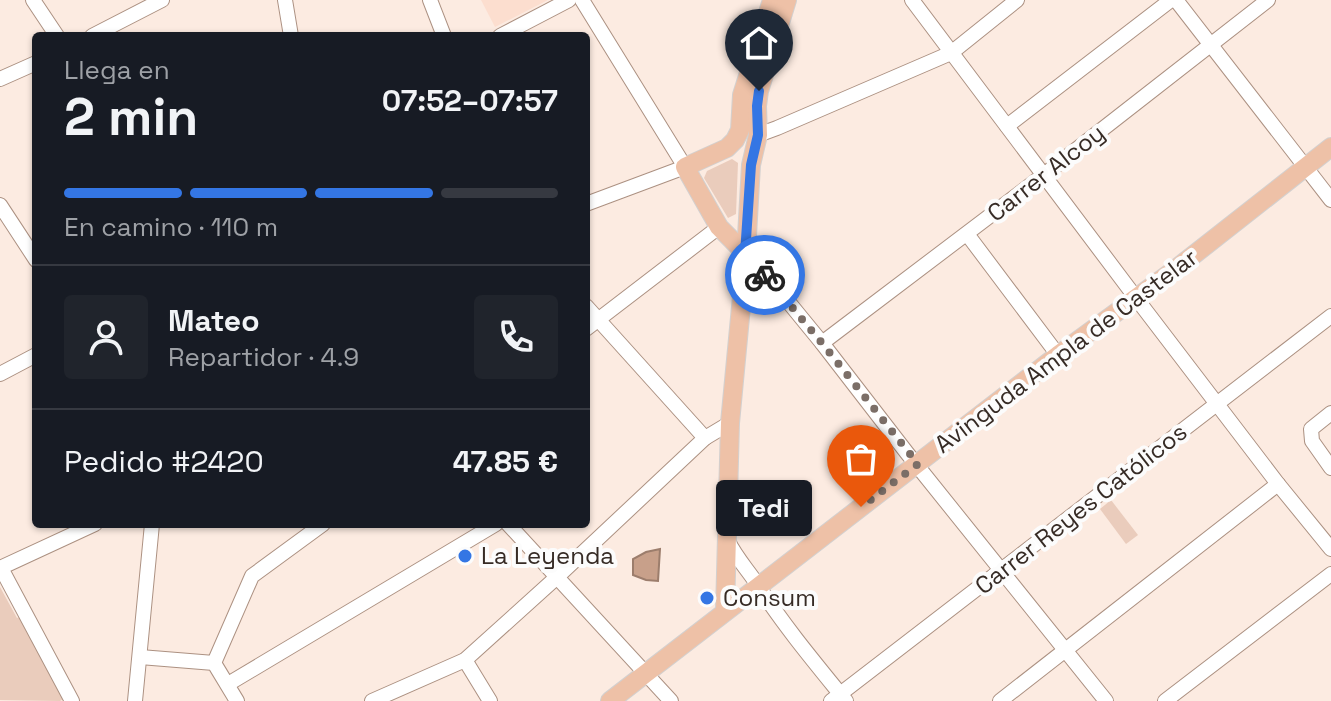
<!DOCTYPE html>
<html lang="es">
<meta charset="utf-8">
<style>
body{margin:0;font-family:"Space Grotesk",sans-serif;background:#20242c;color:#f1f3f6;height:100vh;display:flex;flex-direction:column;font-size:30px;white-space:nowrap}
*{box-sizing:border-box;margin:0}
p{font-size:26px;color:#9ea1a6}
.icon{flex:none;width:44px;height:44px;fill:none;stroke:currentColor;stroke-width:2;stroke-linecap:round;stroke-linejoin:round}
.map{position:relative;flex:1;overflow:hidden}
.details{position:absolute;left:32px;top:32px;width:558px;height:496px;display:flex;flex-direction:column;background:#171b24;border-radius:8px;box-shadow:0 2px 6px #0004}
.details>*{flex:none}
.pin{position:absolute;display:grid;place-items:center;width:68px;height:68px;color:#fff;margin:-82px -34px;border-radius:50% 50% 50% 0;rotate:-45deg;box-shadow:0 0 8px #0007}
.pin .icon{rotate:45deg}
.courier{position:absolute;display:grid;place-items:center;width:80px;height:80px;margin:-40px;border:6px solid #3476e4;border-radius:50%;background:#fff;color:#222;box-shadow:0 2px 10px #0007}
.bubble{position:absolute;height:56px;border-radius:8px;background:#171b24;box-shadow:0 2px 6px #0004;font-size:26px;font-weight:800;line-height:56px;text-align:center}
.headline em{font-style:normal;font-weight:800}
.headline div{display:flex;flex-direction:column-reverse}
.headline{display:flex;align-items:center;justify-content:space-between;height:136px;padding:0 32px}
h1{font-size:52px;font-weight:800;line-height:60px}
.bar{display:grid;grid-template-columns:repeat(4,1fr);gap:12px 8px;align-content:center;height:96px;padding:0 32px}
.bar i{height:10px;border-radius:6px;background:#363941}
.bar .on{background:#3476e4}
.bar p{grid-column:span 4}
.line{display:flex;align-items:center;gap:20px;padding:0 32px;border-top:2px solid #363941}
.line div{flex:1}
.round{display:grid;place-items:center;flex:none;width:84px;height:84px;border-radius:8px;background:#20242c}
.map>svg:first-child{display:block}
</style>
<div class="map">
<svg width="1331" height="701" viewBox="0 0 1331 701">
<rect width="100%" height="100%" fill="#fcebe1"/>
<path fill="#fcdecf" d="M481,0H548L495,27Z"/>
<g fill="#eaccbc">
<path d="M732,159L738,163L736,214L728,218L704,178L707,171Z"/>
<path d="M1111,500L1138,535L1126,544L1100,509Z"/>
<path d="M0,587L17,618L24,615L68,696L60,701L0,700Z"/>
</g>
<path fill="#c8a08a" stroke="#9c7d6c" stroke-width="2" d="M660,549L658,581L646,580L633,575V559L646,552Z"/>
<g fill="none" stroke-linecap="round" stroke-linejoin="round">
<defs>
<g id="minor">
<path d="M33,0L57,36"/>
<path d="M285,0L291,36"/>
<path d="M430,0L444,36"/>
<path d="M582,0L685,167L586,204"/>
<path d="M912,0L1136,298L1278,484L1331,549"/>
<path d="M1176,0L1331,200"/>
<path d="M92,36L162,0"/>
<path d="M500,36L569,0"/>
<path d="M0,79L36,63"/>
<path d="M1007,126L1171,0"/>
<path d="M758,135L777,128L951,53L1017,0"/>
<path d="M0,205L36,260"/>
<path d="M967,234L1058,355"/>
<path d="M744,269L756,270L768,277L822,343L907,453L1106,701"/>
<path d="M586,306L705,438"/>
<path d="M586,329L719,227"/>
<path d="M822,343L1045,174L1268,0"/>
<path d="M0,374L36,355"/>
<path d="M1331,413L1311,429L1312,441L1331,468"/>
<path d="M508,524L671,701"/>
<path d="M728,541C736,558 749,571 759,587C785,627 816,664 846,701"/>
<path d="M0,568L95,524"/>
<path d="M1,568L72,701"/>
<path d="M140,657L214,663L237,701"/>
<path d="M465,660L490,701"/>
<path d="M214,663L252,576L323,524"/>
<path d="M228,684L496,524"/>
<path d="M135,701L152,524"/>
<path d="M372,701L465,660L557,577L705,438L730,423"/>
<path d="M831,701L1331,316"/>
<path d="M1000,701L1278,484"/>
<path d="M1165,701L1331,574"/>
</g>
<g id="major">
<path d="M746,254L719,227L685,167L727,148L735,140L740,130L742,95L772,0"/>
<path d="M725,611L730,423L746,254L751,165L758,135L757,106L759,91L787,0"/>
<path d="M610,701L1058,355L1177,268L1331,147"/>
</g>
</defs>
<use href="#minor" stroke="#ac9182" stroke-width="16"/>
<use href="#major" stroke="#d3d0cf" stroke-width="20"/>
<use href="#minor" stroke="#fff" stroke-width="14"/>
<use href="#major" stroke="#eec1a7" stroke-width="18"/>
</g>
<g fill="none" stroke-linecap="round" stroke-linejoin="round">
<path stroke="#7b6e67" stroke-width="8" stroke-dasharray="0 14.4" d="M765,275L822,343L918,464L861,507"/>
<path stroke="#3476e4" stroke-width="10" d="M759,91L757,106L758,135L751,165L744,269L756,270L765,275"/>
</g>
<g fill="#3476e4" stroke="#fcfcfc" stroke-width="3">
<circle cx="465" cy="556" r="8"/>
<circle cx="707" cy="598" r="8"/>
</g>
<g text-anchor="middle" stroke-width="8" stroke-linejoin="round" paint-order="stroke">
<g font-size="24" fill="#362b25" stroke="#fcfcfc">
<text transform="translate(1046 173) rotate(-38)" y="8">Carrer Alcoy</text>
<text transform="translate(1066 351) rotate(-37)" y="8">Avinguda Ampla de Castelar</text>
<text transform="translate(1081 509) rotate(-38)" y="8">Carrer Reyes Católicos</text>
</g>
<g font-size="24" fill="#362b25" stroke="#fcfcfc" text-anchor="start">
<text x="481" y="564">La Leyenda</text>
<text x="723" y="606">Consum</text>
</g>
</g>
</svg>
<div class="pin" style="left:861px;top:507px;background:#ea580c"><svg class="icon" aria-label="bag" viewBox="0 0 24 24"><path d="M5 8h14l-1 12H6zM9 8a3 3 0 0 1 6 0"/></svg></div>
<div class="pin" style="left:759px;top:91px;background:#1f2937"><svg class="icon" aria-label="home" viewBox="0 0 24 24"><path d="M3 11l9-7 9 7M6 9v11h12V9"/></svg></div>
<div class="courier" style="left:765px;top:275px"><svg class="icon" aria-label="bike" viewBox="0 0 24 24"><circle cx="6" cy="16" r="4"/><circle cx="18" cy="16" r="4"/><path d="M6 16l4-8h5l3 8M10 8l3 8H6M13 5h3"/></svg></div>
<div class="bubble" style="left:716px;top:480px;width:96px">Tedi</div>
<section class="details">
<div class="headline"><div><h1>2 min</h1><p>Llega en</p></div><em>07:52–07:57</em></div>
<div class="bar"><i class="on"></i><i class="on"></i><i class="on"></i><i></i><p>En camino · 110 m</p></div>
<div class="line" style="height:144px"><a class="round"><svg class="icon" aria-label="person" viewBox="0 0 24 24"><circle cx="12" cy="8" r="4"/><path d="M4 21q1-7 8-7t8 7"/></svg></a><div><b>Mateo</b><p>Repartidor · 4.9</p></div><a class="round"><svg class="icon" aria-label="phone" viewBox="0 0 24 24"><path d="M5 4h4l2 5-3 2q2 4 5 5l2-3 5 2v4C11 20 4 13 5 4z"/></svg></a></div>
<div class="line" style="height:104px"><div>Pedido #2420</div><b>47.85 €</b></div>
</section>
</div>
